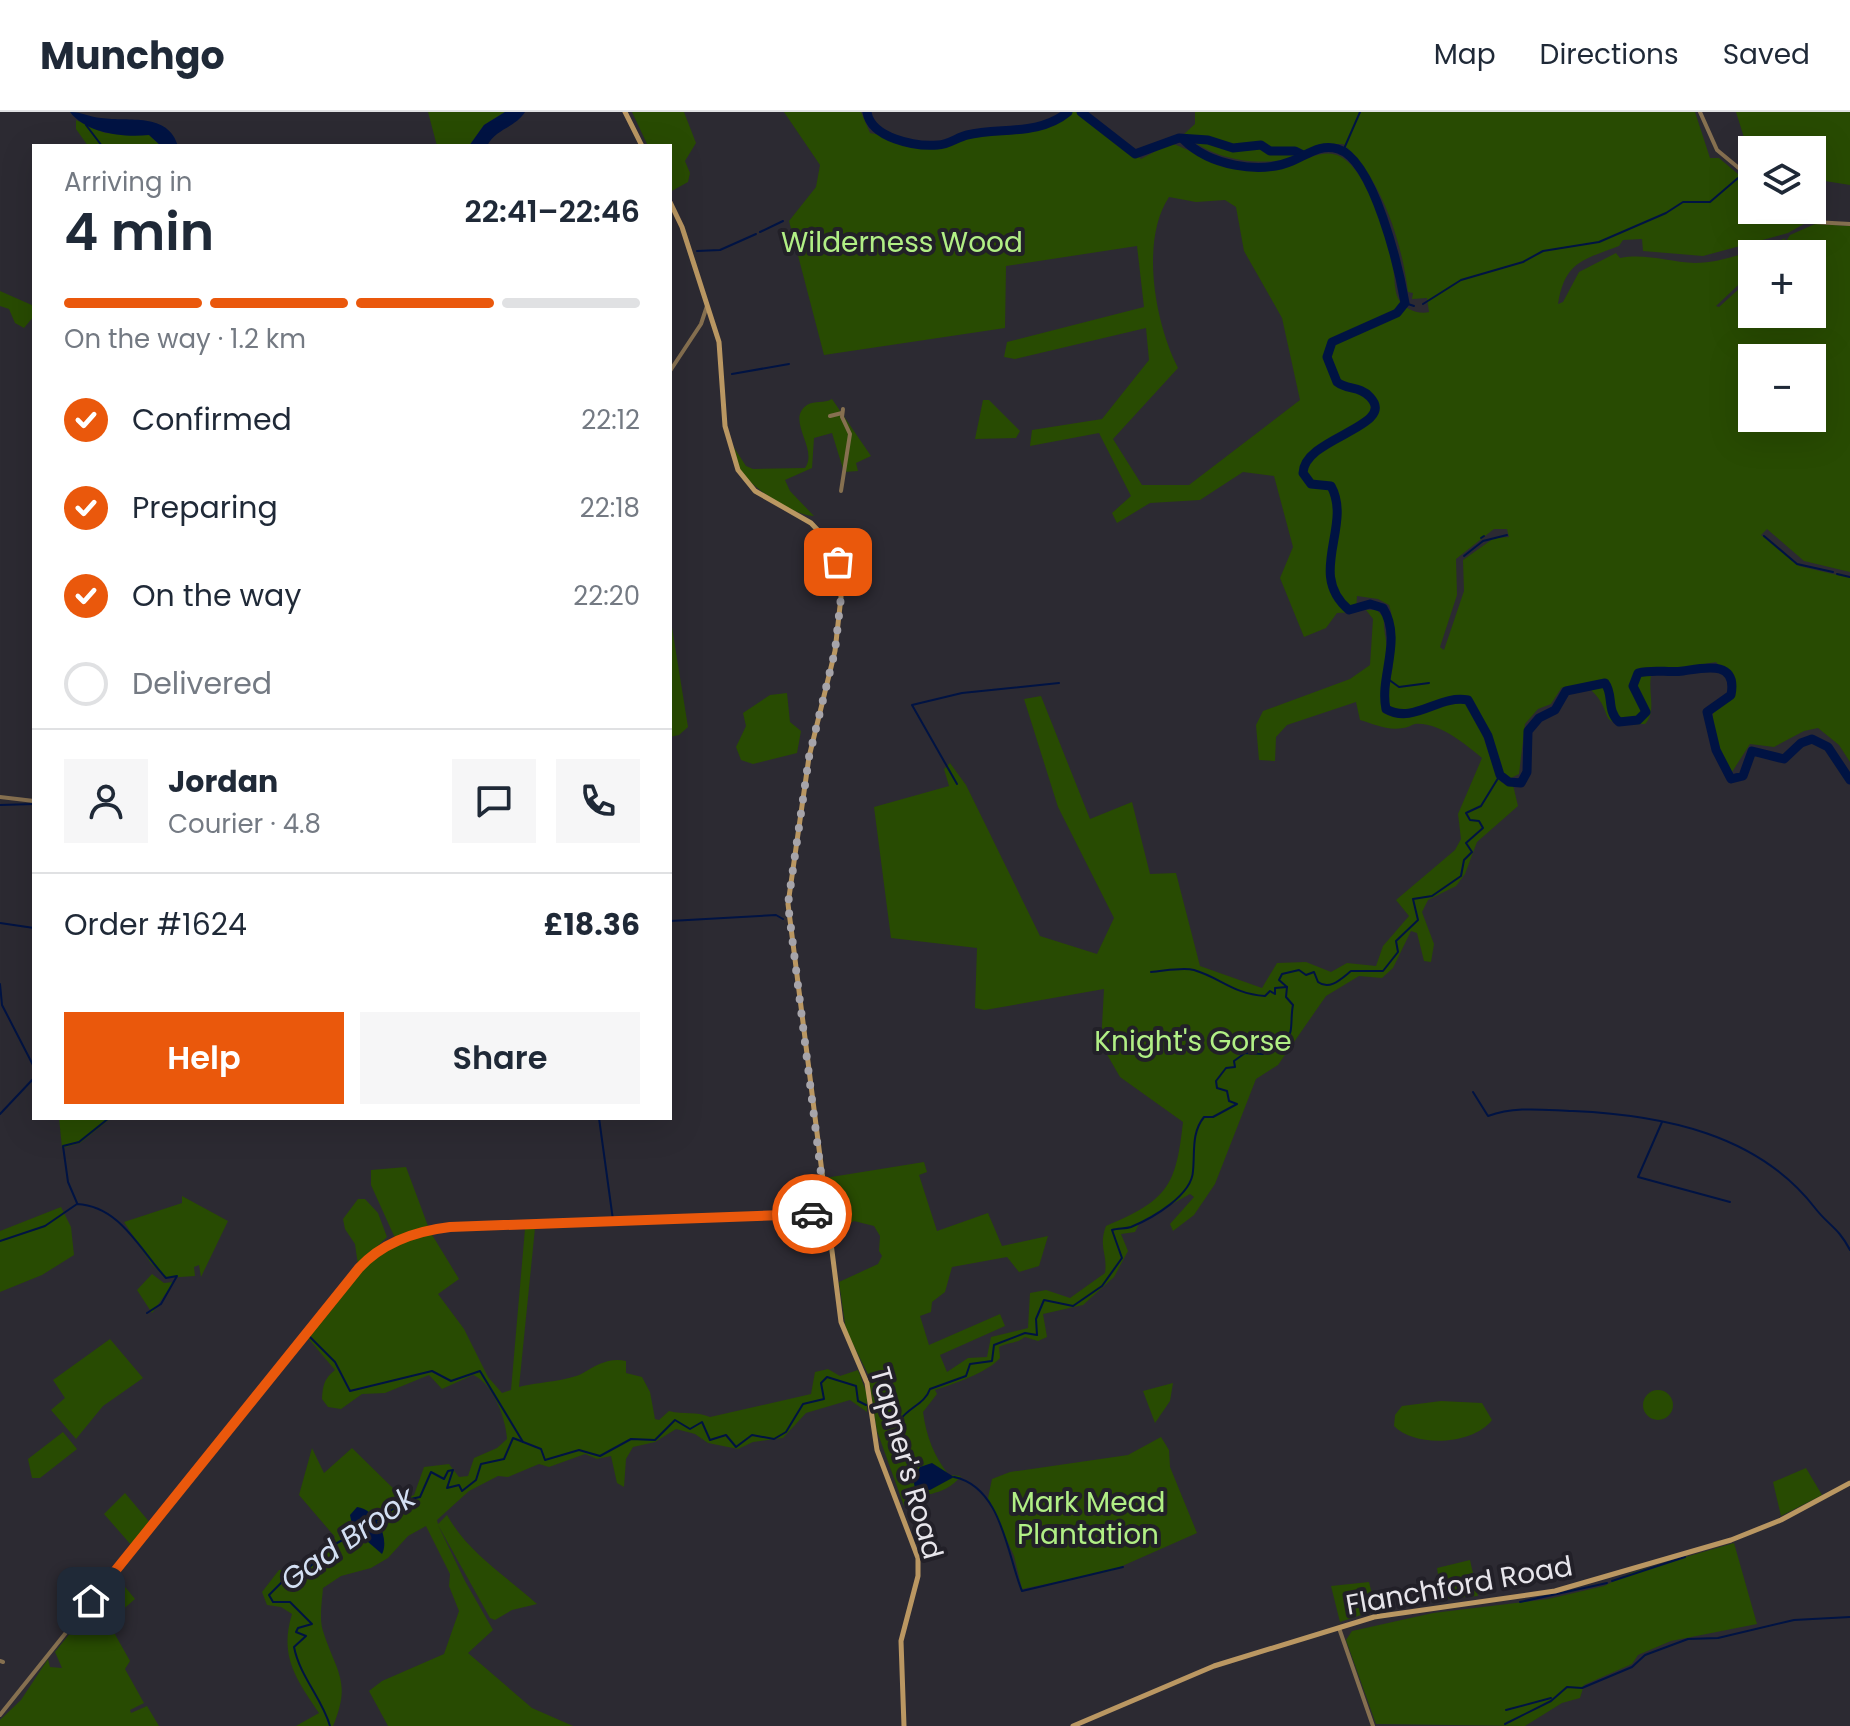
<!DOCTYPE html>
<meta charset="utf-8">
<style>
body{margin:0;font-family:Poppins,sans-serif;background:#f6f6f7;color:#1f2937;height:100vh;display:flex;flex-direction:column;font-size:30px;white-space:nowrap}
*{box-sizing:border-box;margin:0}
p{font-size:26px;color:#747a83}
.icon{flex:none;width:44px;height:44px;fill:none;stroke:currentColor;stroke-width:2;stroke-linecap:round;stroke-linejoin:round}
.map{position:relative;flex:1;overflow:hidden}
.side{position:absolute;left:32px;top:32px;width:640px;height:976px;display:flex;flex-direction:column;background:#fff;border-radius:0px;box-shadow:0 8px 32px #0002}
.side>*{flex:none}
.fabs{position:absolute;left:1738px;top:24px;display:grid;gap:16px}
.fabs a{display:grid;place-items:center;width:88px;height:88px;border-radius:0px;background:#fff;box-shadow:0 8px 32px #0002;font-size:40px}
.pin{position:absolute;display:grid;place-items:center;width:68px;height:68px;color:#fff;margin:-34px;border-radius:16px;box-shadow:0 4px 12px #0006}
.courier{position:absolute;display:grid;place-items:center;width:80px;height:80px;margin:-40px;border:6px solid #ea580c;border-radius:50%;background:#fff;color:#222;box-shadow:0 2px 10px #0007}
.overview em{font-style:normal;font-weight:600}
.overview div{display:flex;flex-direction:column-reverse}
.overview{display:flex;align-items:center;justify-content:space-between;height:136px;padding:0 32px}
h1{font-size:52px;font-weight:600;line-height:60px}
.bar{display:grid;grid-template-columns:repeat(4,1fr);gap:12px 8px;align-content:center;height:96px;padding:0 32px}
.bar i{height:10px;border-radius:6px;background:#e0e1e3}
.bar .on{background:#ea580c}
.bar p{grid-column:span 4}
.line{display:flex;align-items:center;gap:20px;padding:0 32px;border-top:2px solid #e0e1e3}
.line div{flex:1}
.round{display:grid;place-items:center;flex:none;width:84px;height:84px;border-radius:0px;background:#f6f6f7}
ol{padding:0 32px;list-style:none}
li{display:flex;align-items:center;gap:24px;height:88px}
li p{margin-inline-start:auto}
li .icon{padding:8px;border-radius:50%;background:#ea580c;color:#fff;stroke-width:4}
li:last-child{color:#747a83}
li i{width:44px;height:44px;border:4px solid #e0e1e3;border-radius:50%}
.action{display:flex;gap:16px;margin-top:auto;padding:16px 32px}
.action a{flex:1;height:92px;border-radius:0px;background:#ea580c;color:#fff;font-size:32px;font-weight:600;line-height:92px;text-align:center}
.action a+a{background:#f6f6f7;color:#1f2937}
header{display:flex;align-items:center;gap:48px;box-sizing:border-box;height:112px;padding:0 40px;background:#fff;border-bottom:2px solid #e0e1e3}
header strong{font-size:38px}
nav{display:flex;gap:44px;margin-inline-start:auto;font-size:28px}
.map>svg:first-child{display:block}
</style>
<header>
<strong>Munchgo</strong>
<nav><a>Map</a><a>Directions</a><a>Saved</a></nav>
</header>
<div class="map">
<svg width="1850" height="1614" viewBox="0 0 1850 1614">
<rect width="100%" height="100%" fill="#2c2a32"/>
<g fill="#284b02" fill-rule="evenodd">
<path d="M428,0H505L484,13L469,34H437Z"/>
<path d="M632,0H684L696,31L685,49L690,61L688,70L670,80V34H648Z"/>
<path d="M784,0H861L870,21L939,34L968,22H1002L1059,7L1068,0H1081C1100,17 1122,29 1141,47L1171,31C1195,40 1217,55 1244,58C1259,59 1277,58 1292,52C1315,44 1333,32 1352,54C1374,79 1387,125 1393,156C1395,165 1394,178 1398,186C1403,197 1419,203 1429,200L1427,186L1412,187L1413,181L1408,180C1402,130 1381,65 1343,32C1314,32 1311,43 1290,47C1253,54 1211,47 1184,22L1195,12V0H1695L1710,46H1719L1751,73L1752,98H1774L1804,112L1788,121L1703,144L1643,139L1642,127L1623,128L1619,134C1583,148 1565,149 1558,192L1563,190L1579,160L1616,141L1620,146C1646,141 1669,150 1695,151C1724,151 1759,136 1786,126L1772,142H1752V160L1716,194L1719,195L1752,165V202H1812V142H1778L1790,123L1815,112L1850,114V460L1804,449L1767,417L1761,423L1799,454L1850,466V650L1839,633L1818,616L1804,619L1774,635L1750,632L1732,660C1722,643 1712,621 1713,601L1735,582L1734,569L1716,550L1675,557L1654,555C1644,574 1659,597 1645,612C1591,614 1618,604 1591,578L1570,582L1562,575L1551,592L1538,597L1525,612L1519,662L1511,666L1501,660L1496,638L1473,589C1445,573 1417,608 1389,596C1383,582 1392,567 1393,551C1394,533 1395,511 1389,493L1378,487L1357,484L1356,500L1337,501L1326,516L1304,525L1280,466L1293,435L1274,364L1243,360L1200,388L1150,391L1117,411L1112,401L1131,384L1099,321L1030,334L1032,318L1102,307L1149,248L1146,216L1015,247L1004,245L1007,230L1144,195L1137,134L1006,154L1005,216L824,243L789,109L816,75L820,53ZM1169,85L1196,90L1225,88L1236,95L1244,139L1282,206L1300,288L1189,373H1142L1113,327L1178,256C1155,211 1140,129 1169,85ZM1752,246H1812V306H1752ZM1494,417H1507L1509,425L1494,426L1463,448L1464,479L1444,538L1440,535L1457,483L1456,447Z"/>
<path d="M1736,0H1850V73L1812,67V38H1776L1764,24L1747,35Z"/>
<path d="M76,8L105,21L149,23L161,34H88L76,17Z"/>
<path d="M0,179L34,194V204L24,216L15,211L9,197L0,194Z"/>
<path d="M832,287L871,344L856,351L858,359L844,360L832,321L814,326L812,356L785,368L790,379L814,404C794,404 748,374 739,356C735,349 733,339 731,331L746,354L753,357L805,356C819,337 785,308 807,293C815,288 824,292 832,287Z"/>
<path d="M983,288H989L1020,319L1016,326L975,327Z"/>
<path d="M1366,498H1377L1384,506C1383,518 1387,528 1387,539C1387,560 1380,579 1382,600C1411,618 1441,581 1471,593C1483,617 1489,650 1501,670L1513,673L1518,694L1477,730L1465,762L1456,774L1428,788L1422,800L1434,832L1431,850L1424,849L1417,821L1411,819L1393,856L1382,866L1359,864L1326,884L1278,953L1256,967L1215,1072L1194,1103L1173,1119L1170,1112L1194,1085L1190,1082L1140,1110L1135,1120L1121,1122L1128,1139L1114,1165L1083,1193L1043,1202L1047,1225L1038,1229L1025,1225C1016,1232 1008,1230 999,1235L1000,1246C988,1260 954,1272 935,1278L937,1282L923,1300C926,1323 934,1345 949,1363L961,1364C942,1387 922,1378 904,1394L877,1319L868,1262L846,1218L839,1170L878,1152L882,1144L879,1139L880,1124L874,1114L854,1109L832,1122L825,1066L924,1050L927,1060L919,1063L937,1119L988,1101L1002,1134L1048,1124L1039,1154L1019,1160L1007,1145L952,1155L945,1180L932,1190L931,1200L920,1204L929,1233L1000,1202L1005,1214L940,1243L947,1260L968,1246L987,1245L991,1225L1028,1216L1030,1181L1046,1178L1070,1186L1105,1161C1108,1142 1098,1135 1106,1114C1168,1088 1176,1074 1183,1010L1120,965L1101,932L1104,877L985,898L975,896L977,836L891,826L874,695L949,674L944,657L950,651L966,673L1040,824L1097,842L1114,806L1058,695L1024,587L1041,584L1090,707L1132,690L1150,762L1176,761L1200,854L1262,876L1277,851L1306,850L1331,860L1347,851L1376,854L1383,834L1409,804L1396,788L1455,738L1461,727L1458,702L1482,646C1465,632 1439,610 1415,612C1411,613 1407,616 1403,616C1387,619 1374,612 1360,608L1356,590L1287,613L1276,625L1275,649L1259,648L1256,613L1263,599L1350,567L1370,553L1373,507Z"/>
<path d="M670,503L688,615L679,623L670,625Z"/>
<path d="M787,581L790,610L801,619L797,641L753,652L741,648L736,635L746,614L743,601L770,583Z"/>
<path d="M59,1006H111L80,1031L62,1036Z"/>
<path d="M406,1055L428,1114L395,1126L371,1073V1058Z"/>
<path d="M182,1084L228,1109L201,1165L199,1153L194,1155L195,1164L165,1166L150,1150L124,1110L182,1091Z"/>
<path d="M358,1087H365L378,1101L387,1125L358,1153L355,1132L345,1117L343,1107Z"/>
<path d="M61,1095L71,1115L74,1143L42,1163L0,1180V1119Z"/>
<path d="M535,1116L519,1275C538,1270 569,1269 583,1261C596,1253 610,1245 626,1249V1261L642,1265L650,1280L655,1307L659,1308L669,1299C684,1303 696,1299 710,1305L811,1282L815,1260L828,1257L840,1264L858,1258L867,1282V1300L850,1288L806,1301L783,1326L753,1330L738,1337L708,1331L695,1322L676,1317L655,1330L633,1335L626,1347L624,1375L617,1371L611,1344L597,1347L585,1342L549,1355L539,1352L508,1365L498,1364L469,1379L437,1408L438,1412L447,1403C468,1441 505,1463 537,1492L512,1498L495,1508L490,1506L438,1413L465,1469L493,1518L468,1541L532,1596L573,1614H388L369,1579L382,1569L444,1542L459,1499L449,1474L450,1462L426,1414L408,1424L388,1446L371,1456L341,1464L323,1476C322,1489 319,1507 323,1519C336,1560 352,1569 333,1614H296L319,1601C296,1567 279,1544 292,1502L281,1495L267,1493L262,1480L279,1458L302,1456L335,1425L299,1383L312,1336L324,1361L352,1336L404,1387L414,1383L424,1355L449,1352L459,1365L468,1364L474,1346L497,1336L507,1327C506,1307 493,1271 473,1263L442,1277L429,1263L385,1281L362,1282L341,1297L328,1295L322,1287C323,1273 324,1267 335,1258L307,1225C359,1175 350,1143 431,1121L459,1167L438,1182L464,1217L488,1265L502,1281L511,1278L525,1117Z"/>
<path d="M152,1162L164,1171L174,1170L152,1201L137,1178Z"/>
<path d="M110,1227L143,1266L103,1294L76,1327L51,1298L65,1286L53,1268Z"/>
<path d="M1173,1271L1170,1289L1155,1311L1143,1279Z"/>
<circle cx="1658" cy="1293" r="15"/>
<path d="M1441,1289L1482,1291L1492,1308C1473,1333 1415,1336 1394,1314L1395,1303L1402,1294Z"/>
<path d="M63,1320L77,1337L40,1366H32L28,1347Z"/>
<path d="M1161,1325L1169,1338L1170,1355L1197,1421L1111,1459L1022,1477L1014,1444L988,1386L992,1367L1010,1360L1128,1343Z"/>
<path d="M1806,1356L1822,1383L1781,1404L1773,1370Z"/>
<path d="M125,1381L151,1412L132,1434L104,1402Z"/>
<path d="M1734,1431L1757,1512L1671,1529L1638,1543L1632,1552L1584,1573L1580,1586L1562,1591L1525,1614L1376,1612L1346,1528L1352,1519L1433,1501L1548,1487L1604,1474L1631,1461Z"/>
<path d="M1470,1448L1478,1484L1442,1487L1437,1456Z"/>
<path d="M116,1464L135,1487L112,1507V1517L130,1549L125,1557L144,1591L130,1598L131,1601L147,1594L159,1614H0V1608L21,1588L48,1547L50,1555L62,1556L55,1540Z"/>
<path d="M1369,1470L1376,1498L1340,1510L1331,1474Z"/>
</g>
<g fill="#001343">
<path d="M70,0C82,0 90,5 101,6C129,10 168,0 178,34H161L149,23C123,26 86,21 70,0Z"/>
<path d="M505,0H525C515,16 496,16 487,34H469L484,13Z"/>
<path d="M932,1351L954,1365L930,1378L915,1376L913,1367L920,1355Z"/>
<path d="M357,1395C376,1397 390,1427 382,1442L353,1417L350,1403Z"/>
</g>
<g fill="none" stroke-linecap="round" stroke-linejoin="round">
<g stroke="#001343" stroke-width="2">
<path d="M86,13L102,34"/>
<path d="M1343,39L1360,0"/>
<path d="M760,120L783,109"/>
<path d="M697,139L720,138L756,122"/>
<path d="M1405,191L1414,194"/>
<path d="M1423,192L1461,168L1523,150L1543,139L1599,130L1666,101L1683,90H1710L1738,66"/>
<path d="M732,262L789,252"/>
<path d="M1764,424L1797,452L1833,460"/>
<path d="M1481,426L1484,424"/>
<path d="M1464,444L1483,429L1507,423"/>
<path d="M1837,462L1850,465"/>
<path d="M1388,567L1399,575L1429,571"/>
<path d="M957,672L912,593L962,581L1059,571"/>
<path d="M0,693L34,692"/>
<path d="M670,809L776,803L783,807"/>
<path d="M0,811L34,816"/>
<path d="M1151,860C1165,859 1182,855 1194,858C1221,866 1233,882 1265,884L1270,879L1275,882V876L1287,875"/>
<path d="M0,872L2,893L34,955"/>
<path d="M1473,980L1488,1004C1516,994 1543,998 1573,999C1663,1003 1758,1022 1815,1096C1829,1114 1838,1115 1850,1138"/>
<path d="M0,1002L34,966"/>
<path d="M599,1006L613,1108"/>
<path d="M1662,1010L1638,1065L1730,1090"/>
<path d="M77,1091L68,1070L63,1034L79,1030L109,1006"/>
<path d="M0,1129L45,1114L77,1092C120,1094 140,1138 166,1166L177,1164L161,1192L147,1201"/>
<path d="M318,1211L363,1156"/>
<path d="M313,1217L308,1223L335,1250L350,1279L432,1259L451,1269L480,1259L523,1330"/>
<path d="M875,1296L900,1308C909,1295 925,1292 930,1277L966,1264L970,1252L992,1249L994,1233L1025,1221L1037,1223L1036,1207L1044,1188L1073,1194L1102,1174L1122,1146L1112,1118C1118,1116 1125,1117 1131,1115C1153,1106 1192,1083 1193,1059C1195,1041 1191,1021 1204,1005H1213L1237,992L1229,989L1227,979L1217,976L1216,969L1226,956L1235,955L1234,949L1245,941L1263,942L1264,932L1277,935L1286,932C1294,917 1290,907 1293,893L1286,885L1287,875L1279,868L1282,862L1299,858L1306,863L1314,860L1318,870C1330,879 1342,866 1351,859H1383L1398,840L1396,829L1418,808L1413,787L1432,784L1461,764L1464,748L1472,740L1466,731L1483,716L1479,709L1470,708L1466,701L1481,694L1500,663"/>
<path d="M954,1365C1002,1375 1007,1443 1022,1479L1123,1455"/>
<path d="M376,1409L406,1388L420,1385L431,1360L444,1367L448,1359L453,1358L447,1376L459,1373L462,1379L476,1368L481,1352L504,1347L513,1326L541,1337L545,1348L579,1338L600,1344L631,1327L655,1328L675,1308L690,1317L702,1310L710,1328L726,1323L736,1335L752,1323L774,1327L786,1320L803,1292L824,1287L821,1271L827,1265L856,1274L858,1289L866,1293"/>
<path d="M1612,1469L1685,1445"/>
<path d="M1520,1490L1607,1471"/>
<path d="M1506,1598L1551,1586"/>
<path d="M1505,1612L1551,1589L1567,1575L1582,1576L1632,1555L1645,1543L1688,1527L1718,1526L1794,1508L1850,1505"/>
<path d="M330,1614C322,1586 300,1565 294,1535L306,1524L296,1520L298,1516L312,1512L290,1490H273L269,1483L284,1468L305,1460L328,1436L357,1420"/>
</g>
<g stroke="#001343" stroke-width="9">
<path d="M867,0C871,26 915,35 938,33C948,33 958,25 967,23C1000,15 1039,24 1068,0"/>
<path d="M1081,0L1135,42L1179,26L1208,28L1233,36L1261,33L1270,39H1295L1303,43"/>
<path d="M1184,28C1209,53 1259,63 1292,49C1307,43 1321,31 1338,37C1374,48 1399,157 1405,191L1397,201L1332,230L1327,245L1337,270C1347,278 1360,274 1370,285C1398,315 1304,325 1303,361L1311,372L1331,374C1353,414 1306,462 1349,498L1370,492L1383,496C1403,528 1379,565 1386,597C1414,613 1439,582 1468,588L1488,624L1500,663L1509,670L1521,671L1527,660L1528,619L1539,606L1555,598L1566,579L1605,571C1614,583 1606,598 1619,610L1638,608L1646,600L1633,574L1638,561C1654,557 1668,561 1683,559C1703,556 1738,547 1731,583L1707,600L1716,638L1731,667L1743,664L1752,639L1784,647L1801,631L1812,627L1828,635L1850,668"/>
</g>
<g stroke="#867050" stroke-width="4">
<path d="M1700,0L1717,38L1752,67"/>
<path d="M1785,98L1814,110L1850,112"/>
<path d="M670,259L701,212L707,194"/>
<path d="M830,304L842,301"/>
<path d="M841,379L850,322L842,305L843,297"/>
<path d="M0,685L34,689"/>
<path d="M1339,1516L1373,1614"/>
<path d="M0,1549L3,1550"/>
<path d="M0,1603L346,1171C375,1137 406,1120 450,1115L826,1102"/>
</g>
<g stroke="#ba9762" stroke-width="5">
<path d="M625,0L642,34"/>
<path d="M670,90L682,115L719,230L725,314L738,358L755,379L811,411L828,429L838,450L841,485L835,539L809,645L788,792L841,1210L867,1271L877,1338L918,1446V1464L901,1529L904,1614"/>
<path d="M1073,1614L1214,1554L1374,1505L1555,1479L1731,1428L1781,1408L1850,1371"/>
</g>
</g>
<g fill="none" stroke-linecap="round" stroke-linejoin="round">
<path stroke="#a6a4aa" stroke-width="8" stroke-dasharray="0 14.4" d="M812,1102H826L788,792L809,645L835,539L841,485L838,450"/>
<path stroke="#ea580c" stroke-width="10" d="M91,1489L359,1156C383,1130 416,1119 450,1115L812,1102"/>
</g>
<g text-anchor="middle" stroke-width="8" stroke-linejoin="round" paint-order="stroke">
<g font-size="28" fill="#b1ef85" stroke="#222028">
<text x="902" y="140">Wilderness Wood</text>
<text x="1193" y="939">Knight's Gorse</text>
<text x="1088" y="1400">Mark Mead<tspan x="1088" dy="32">Plantation</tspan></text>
</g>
<g font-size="28" fill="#e7e5eb" stroke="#222028">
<text transform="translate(907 1351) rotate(74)" y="10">Tapner's Road</text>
<text transform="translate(1459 1473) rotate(-10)" y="10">Flanchford Road</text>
</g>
<g font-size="30" font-style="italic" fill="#d3dff3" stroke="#222028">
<text transform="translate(348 1427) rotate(-35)" y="10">Gad Brook</text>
</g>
</g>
</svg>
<div class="fabs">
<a><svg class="icon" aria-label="layers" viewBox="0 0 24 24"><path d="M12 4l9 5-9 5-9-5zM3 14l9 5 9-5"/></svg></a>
<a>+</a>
<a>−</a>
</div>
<div class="pin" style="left:838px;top:450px;background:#ea580c"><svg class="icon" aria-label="bag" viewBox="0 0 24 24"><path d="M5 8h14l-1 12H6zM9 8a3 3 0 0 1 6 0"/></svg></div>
<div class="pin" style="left:91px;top:1489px;background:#1f2937"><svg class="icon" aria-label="home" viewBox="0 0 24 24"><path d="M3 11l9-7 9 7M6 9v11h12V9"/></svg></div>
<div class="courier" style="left:812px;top:1102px"><svg class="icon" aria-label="car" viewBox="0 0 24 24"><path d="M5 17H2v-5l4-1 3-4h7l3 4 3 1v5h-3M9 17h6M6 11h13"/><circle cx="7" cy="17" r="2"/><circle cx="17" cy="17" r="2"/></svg></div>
<section class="side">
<div class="overview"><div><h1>4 min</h1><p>Arriving in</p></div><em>22:41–22:46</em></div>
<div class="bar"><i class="on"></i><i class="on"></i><i class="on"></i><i></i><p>On the way · 1.2 km</p></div>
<ol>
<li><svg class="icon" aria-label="check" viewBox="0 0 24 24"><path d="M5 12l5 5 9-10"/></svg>Confirmed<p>22:12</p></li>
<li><svg class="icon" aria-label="check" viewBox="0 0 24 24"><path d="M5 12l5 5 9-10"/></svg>Preparing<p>22:18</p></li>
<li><svg class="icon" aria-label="check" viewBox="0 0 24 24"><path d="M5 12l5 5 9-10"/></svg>On the way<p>22:20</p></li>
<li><i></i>Delivered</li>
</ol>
<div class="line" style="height:144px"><a class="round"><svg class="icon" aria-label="person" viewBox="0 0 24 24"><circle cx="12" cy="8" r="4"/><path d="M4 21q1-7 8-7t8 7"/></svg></a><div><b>Jordan</b><p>Courier · 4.8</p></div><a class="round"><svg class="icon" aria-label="chat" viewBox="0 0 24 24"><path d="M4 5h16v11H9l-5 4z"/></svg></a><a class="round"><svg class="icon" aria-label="phone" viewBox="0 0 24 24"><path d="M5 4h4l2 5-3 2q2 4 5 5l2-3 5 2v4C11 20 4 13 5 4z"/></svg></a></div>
<div class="line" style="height:104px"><div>Order #1624</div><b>£18.36</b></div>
<div class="action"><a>Help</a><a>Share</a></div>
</section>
</div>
